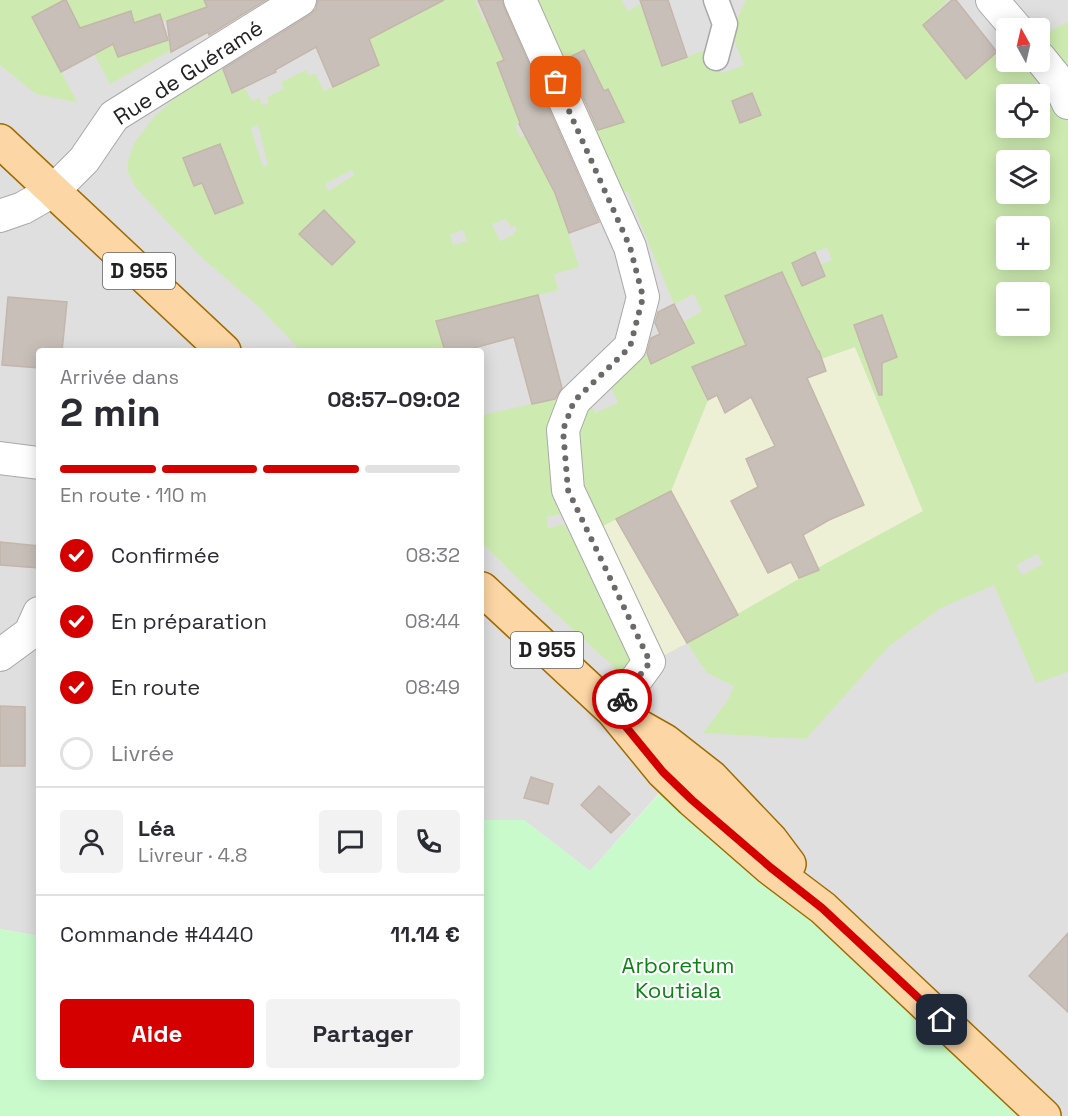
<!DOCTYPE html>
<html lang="fr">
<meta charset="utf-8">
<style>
body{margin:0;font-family:"Space Grotesk",sans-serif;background:#f2f2f3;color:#2b2b33;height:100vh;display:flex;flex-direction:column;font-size:22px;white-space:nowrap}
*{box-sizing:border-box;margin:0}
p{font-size:20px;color:#7c7c81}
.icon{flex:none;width:33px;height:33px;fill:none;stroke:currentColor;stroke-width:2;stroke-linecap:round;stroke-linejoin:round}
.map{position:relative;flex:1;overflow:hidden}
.side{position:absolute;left:36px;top:348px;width:448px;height:732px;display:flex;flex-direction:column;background:#fff;border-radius:6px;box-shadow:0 3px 15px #0003}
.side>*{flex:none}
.needle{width:39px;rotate:352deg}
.tools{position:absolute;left:996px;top:18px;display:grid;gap:12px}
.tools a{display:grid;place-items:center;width:54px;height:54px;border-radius:6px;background:#fff;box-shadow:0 3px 15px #0003;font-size:30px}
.pin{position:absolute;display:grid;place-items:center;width:51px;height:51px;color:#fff;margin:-26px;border-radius:12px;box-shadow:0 3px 9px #0006}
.courier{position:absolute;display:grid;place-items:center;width:60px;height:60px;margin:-30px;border:4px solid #d40000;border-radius:50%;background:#fff;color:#222;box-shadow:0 2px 8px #0007}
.head em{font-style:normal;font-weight:800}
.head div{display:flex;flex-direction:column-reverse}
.head{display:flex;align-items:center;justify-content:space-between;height:102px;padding:0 24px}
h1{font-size:39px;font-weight:800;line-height:45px}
.bar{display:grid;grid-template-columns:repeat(4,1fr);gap:9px 6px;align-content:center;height:72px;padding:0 24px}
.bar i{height:8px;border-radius:4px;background:#e1e1e2}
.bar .on{background:#d40000}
.bar p{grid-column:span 4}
.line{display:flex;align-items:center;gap:15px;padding:0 24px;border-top:2px solid #e1e1e2}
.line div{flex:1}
.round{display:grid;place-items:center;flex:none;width:63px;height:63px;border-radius:6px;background:#f2f2f3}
ol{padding:0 24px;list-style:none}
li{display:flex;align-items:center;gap:18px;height:66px}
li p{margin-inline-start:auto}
li .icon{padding:6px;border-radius:50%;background:#d40000;color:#fff;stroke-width:4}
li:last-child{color:#7c7c81}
li i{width:33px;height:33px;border:3px solid #e1e1e2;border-radius:50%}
.action{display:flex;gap:12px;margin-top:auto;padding:12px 24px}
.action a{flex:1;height:69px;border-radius:6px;background:#d40000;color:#fff;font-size:24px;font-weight:800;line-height:69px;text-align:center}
.action a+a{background:#f2f2f3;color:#2b2b33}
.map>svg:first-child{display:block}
</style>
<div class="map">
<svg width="1068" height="1116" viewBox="0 0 1068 1116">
<rect width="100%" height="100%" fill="#f2efe9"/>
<path fill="#e0dfdf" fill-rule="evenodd" d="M0,0H1068V1116H1040L668,783L590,871L524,820H482V351H39V936L0,929ZM1006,28H1040V62H1006ZM1006,94H1040V128H1006ZM1006,160H1040V194H1006ZM1006,226H1040V260H1006ZM1006,292H1040V326H1006Z"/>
<g fill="#eef0d5">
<path d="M855,347L923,511L738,615L671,491L708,400L716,396Z"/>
<path d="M616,519L687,643L661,657L599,528Z"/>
</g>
<g fill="#cdebb0" fill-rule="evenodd">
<path d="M0,0H64L61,72L77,101L75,102L36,94L0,65Z"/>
<path d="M66,0H204L214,29L186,43L178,17L163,22L160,14L150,18V21L135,26L130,11L106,20L118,57L157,44L155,34L165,30L171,50L110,84Z"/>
<path d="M413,0L418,14L426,11L425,6L438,0H475L484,22L487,21L504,60L497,63L513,105L532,119L515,125L520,137L533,133L537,158L560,203L561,211L579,267L554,274L558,290L436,321L445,351H301L259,307L199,255L144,197L134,185L128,172V160L135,142L154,117L203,72L220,63L232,93L244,87L252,101L259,98L262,105L269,103L267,97L284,89L281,82L306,70L309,76L315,73L324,91L339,84L365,40L403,22ZM258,125L268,165L263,167L251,128ZM219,145L215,214L202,183ZM352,170L354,175L328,191L325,184ZM324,211L355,242L331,265L300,234ZM506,219L511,227L515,226L517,230L514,232L515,234L500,241L492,224ZM463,230L467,241L453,245L450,234Z"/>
<path d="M535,0H621L628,11L640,4L662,66L706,50L713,67L723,73L744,65L733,38L734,25L746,0H948L923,25L966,79L1006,45V62H1040V36L1068,22V672L1036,683L994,585L941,608L889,646L806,739L703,733L728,700L734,686L707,673L687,643L823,565L923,511L855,347L716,396L703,370L695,373L708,400L671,491L599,528L580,488L574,429L589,401L595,413L618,403L608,380L642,343L651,363L683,322L702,311L694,294L674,304L627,191L617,194L585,124L608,113L612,126L624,122L608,90L603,91L584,51L564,61ZM752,93L761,114L740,123L731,101ZM1006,94H1040V128H1006ZM1006,160H1040V194H1006ZM1006,226H1040V260H1006ZM827,247L832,260L820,265L824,276L802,286L792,263ZM1006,292H1040V326H1006ZM1037,554L1043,564L1022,575L1016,565Z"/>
<path d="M564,397L562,514L547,516L548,528L564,524L635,653L624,676L533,593L482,543V415Z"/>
</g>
<path fill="#c8facc" d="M669,783L1039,1116H0V929L39,936V1077H482V820H524L590,871Z"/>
<g fill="#c7bfb8" stroke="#c4b6ab" stroke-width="1.5">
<path d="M64,0H66L80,28L131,11L134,23L160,14L168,40L118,57L113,44L61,72L32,17Z"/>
<path d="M204,0H266L209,35L208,32L171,52L167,21L207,7Z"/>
<path d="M318,0H444L369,39L379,65L333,87L316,47L275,70L276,72L232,93L223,69L310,15L316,9Z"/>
<path d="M478,0H502L504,7L599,222L569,233L555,193L519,124L520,123L497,63L504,60Z"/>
<path d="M640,0H668L687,57L662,66Z"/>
<path d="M952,0H956L997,52L966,79L923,25Z"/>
<path d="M584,50L604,91L608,89L624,122L598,130L566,59Z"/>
<path d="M752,93L761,115L740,123L732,101Z"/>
<path d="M220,144L243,203L215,214L202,183L194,186L183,158Z"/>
<path d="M324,210L355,242L332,265L299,234Z"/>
<path d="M815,252L825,276L802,286L792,263Z"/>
<path d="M782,272L818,351H819L826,371L807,378L864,505L829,520L803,535L819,570L799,578L791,562L768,573L731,501L758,487L746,459L775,446L751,397L725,413L717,395L708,400L692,367L746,345L725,296Z"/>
<path d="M538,295L562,388L555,399L532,404L514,337L463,351H445L436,321Z"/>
<path d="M8,297L67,302L62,351H39V368L2,365Z"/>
<path d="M674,304L694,343L651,364L647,353L651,338L660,334L655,323L658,312Z"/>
<path d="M882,315L897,357L882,363V395H879L854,325Z"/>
<path d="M671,491L738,615L687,643L616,519Z"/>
<path d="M0,542L39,546V568L0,565Z"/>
<path d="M0,706L25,707V766H0Z"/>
<path d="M531,777L553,784L548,804L524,798Z"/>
<path d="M599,786L630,814L611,833L581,805Z"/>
<path d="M1068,933V1012L1029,976Z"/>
</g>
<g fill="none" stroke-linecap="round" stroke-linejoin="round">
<defs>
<path id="pedestrian" d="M716,58L725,24L716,0"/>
<g id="minor">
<path d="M520,0L630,247L643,297L630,347L574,401L563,430L568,490L649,662L613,711"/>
<path d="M992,0L1016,28"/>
<path d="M1040,58L1057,79L1068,103"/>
<path d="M0,216L23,208L53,191L84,160L114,116L300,0"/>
<path d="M0,458L39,463"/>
<path d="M0,655L30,633L39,613"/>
</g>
<g id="primary">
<path d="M0,141L224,351"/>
<path d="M482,589L613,711L663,772L692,800L770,868L823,908L1044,1116"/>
<path d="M635,724L665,741L711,777L771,840L789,864"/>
</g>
</defs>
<use href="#pedestrian" stroke="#a9a9a9" stroke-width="27"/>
<use href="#minor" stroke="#a9a9a9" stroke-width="34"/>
<use href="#primary" stroke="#a06b00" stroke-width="36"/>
<use href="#pedestrian" stroke="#fff" stroke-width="24"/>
<use href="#minor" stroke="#fff" stroke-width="32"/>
<use href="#primary" stroke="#fcd6a4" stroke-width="33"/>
</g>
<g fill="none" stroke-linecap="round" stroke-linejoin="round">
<path stroke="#6b6a68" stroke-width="6" stroke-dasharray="0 10.8" d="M556,82L630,247L643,297L630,347L574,401L563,430L568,490L650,662L622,699"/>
<path stroke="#d40000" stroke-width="8" d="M622,699L613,711L663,772L692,800L770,867L822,908L942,1020"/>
</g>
<g text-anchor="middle" stroke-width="4.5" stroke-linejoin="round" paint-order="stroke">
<g fill="#fff" stroke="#646464" stroke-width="1.5">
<rect x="103" y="253" width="72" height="36" rx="4.5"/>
<rect x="511" y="632" width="72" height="36" rx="4.5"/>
</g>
<g font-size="21" font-weight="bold" fill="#222">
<text x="139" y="278">D 955</text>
<text x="547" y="657">D 955</text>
</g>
<g font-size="22" fill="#222" stroke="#fff">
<text transform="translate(188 72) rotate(-33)" y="8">Rue de Guéramé</text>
</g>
<g font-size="22" fill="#0c8416" stroke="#fff">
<text x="678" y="973">Arboretum<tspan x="678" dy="25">Koutiala</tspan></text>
</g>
</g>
</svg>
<div class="tools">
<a><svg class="needle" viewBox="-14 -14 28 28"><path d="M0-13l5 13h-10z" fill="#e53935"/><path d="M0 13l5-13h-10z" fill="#7c7c81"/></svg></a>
<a><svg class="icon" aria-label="locate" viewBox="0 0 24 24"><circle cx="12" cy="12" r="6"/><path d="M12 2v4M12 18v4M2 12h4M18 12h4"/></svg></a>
<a><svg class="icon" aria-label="layers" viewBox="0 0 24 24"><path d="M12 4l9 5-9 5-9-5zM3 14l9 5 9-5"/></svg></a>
<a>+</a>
<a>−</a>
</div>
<div class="pin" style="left:556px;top:82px;background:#ea580c"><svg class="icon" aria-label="bag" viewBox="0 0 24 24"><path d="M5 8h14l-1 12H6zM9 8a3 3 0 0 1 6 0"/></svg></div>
<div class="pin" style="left:942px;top:1020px;background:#1f2937"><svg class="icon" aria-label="home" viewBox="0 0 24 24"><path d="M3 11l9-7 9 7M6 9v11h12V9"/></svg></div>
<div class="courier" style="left:622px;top:699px"><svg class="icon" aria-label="bike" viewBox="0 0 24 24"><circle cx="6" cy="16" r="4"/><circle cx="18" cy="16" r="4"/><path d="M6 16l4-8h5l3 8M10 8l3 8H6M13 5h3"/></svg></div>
<section class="side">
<div class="head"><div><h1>2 min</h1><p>Arrivée dans</p></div><em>08:57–09:02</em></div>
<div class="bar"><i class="on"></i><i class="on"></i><i class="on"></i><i></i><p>En route · 110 m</p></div>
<ol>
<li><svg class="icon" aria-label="check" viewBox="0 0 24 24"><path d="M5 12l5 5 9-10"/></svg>Confirmée<p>08:32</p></li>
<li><svg class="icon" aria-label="check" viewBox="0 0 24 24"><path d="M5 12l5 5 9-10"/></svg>En préparation<p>08:44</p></li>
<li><svg class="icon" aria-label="check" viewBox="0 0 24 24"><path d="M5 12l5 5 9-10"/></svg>En route<p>08:49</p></li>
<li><i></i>Livrée</li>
</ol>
<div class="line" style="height:108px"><a class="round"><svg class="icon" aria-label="person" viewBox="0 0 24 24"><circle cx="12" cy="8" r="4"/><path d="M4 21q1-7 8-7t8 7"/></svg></a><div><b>Léa</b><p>Livreur · 4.8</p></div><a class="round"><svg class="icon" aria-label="chat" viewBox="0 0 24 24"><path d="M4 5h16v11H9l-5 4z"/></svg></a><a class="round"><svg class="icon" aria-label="phone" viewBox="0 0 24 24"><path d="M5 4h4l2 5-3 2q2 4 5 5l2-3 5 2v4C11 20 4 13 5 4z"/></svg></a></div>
<div class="line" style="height:78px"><div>Commande #4440</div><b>11.14 €</b></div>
<div class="action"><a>Aide</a><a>Partager</a></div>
</section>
</div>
